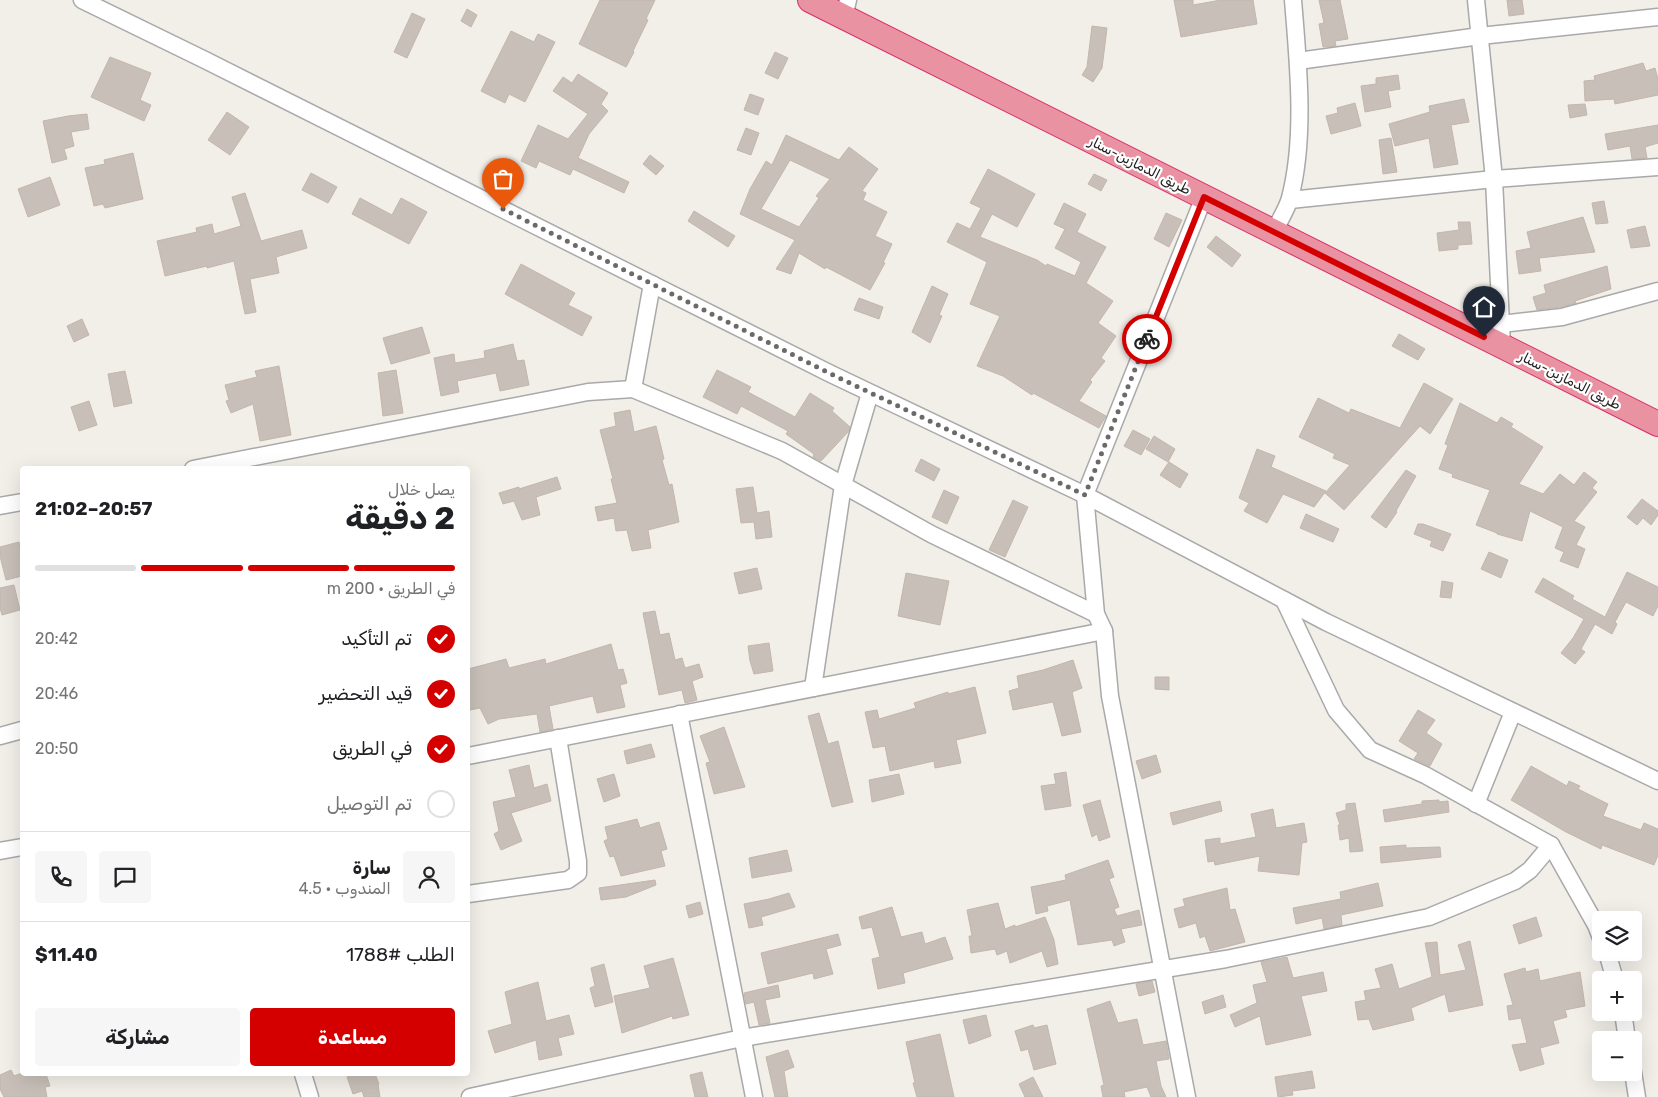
<!DOCTYPE html>
<html lang="ar">
<meta charset="utf-8">
<style>
body{margin:0;font-family:Rubik,"Noto Naskh Arabic",sans-serif;background:#f6f6f6;color:#202124;direction:rtl;height:100vh;display:flex;flex-direction:column;font-size:19px;white-space:nowrap}
*{box-sizing:border-box;margin:0}
p{font-size:16px;color:#757577}
.icon{flex:none;width:28px;height:28px;fill:none;stroke:currentColor;stroke-width:2;stroke-linecap:round;stroke-linejoin:round}
.map{position:relative;flex:1;overflow:hidden;direction:ltr}
.panel{position:absolute;left:20px;top:466px;width:450px;height:610px;display:flex;flex-direction:column;background:#fff;border-radius:5px;box-shadow:0 5px 20px #0002;direction:rtl}
.panel>*{flex:none}
.fabs{position:absolute;left:1592px;top:911px;display:grid;gap:10px}
.fabs a{display:grid;place-items:center;width:50px;height:50px;border-radius:5px;background:#fff;box-shadow:0 5px 20px #0002;font-size:25px}
.pin{position:absolute;display:grid;place-items:center;width:42px;height:42px;color:#fff;margin:-51px -21px;border-radius:50% 50% 50% 0;rotate:-45deg;box-shadow:0 0 5px #0007}
.pin .icon{rotate:45deg}
.courier{position:absolute;display:grid;place-items:center;width:50px;height:50px;margin:-25px;border:4px solid #d40000;border-radius:50%;background:#fff;color:#222;box-shadow:0 1px 6px #0007}
.overview em{font-style:normal;font-weight:700}
.overview div{display:flex;flex-direction:column-reverse}
.overview{display:flex;align-items:center;justify-content:space-between;height:85px;padding:0 15px}
h1{font-size:32px;font-weight:700;line-height:38px}
.bar{display:grid;grid-template-columns:repeat(4,1fr);gap:8px 5px;align-content:center;height:60px;padding:0 15px}
.bar i{height:6px;border-radius:4px;background:#e0e0e0}
.bar .on{background:#d40000}
.bar p{grid-column:span 4}
.line{display:flex;align-items:center;gap:12px;padding:0 15px;border-top:1px solid #e0e0e0}
.line div{flex:1}
.round{display:grid;place-items:center;flex:none;width:52px;height:52px;border-radius:5px;background:#f6f6f6}
ol{padding:0 15px;list-style:none}
li{display:flex;align-items:center;gap:15px;height:55px}
li p{margin-inline-start:auto}
li .icon{padding:5px;border-radius:50%;background:#d40000;color:#fff;stroke-width:4}
li:last-child{color:#757577}
li i{width:28px;height:28px;border:2px solid #e0e0e0;border-radius:50%}
.action{display:flex;gap:10px;margin-top:auto;padding:10px 15px}
.action a{flex:1;height:58px;border-radius:5px;background:#d40000;color:#fff;font-size:20px;font-weight:700;line-height:58px;text-align:center}
.action a+a{background:#f6f6f6;color:#202124}
.map>svg:first-child{display:block}
</style>
<div class="map">
<svg width="1658" height="1097" viewBox="0 0 1658 1097">
<rect width="100%" height="100%" fill="#f2efe9"/>
<g fill="#c7bfb8" stroke="#c4b6ab" fill-rule="evenodd">
<path d="M600,0H655L646,19L648,20L633,51L634,52L626,67L579,44Z"/>
<path d="M1174,0H1193V5L1221,0H1253L1257,24L1181,37Z"/>
<path d="M1319,0H1340L1348,39L1335,41L1336,46L1323,47L1319,24L1324,23Z"/>
<path d="M1507,0H1522L1524,14L1509,16Z"/>
<path d="M467,9L477,15L471,27L461,21Z"/>
<path d="M412,13L425,19L407,58L394,52Z"/>
<path d="M1092,26L1107,28L1102,68L1093,82L1082,75L1087,67Z"/>
<path d="M511,31L534,42L538,34L555,42L525,102L509,94L505,103L481,91Z"/>
<path d="M775,52L788,58L778,79L765,73Z"/>
<path d="M110,57L151,73L140,100L151,105L144,121L91,97Z"/>
<path d="M1643,63L1646,71L1655,68L1658,79V95L1615,104L1614,99L1585,101L1584,81L1595,80L1594,76Z"/>
<path d="M578,74L608,93L601,104L608,111L589,134L578,158L629,182L624,193L573,169L570,175L539,161L536,168L521,161L538,125L568,139L588,114L553,91L563,77L572,83Z"/>
<path d="M1398,75L1400,89L1388,91L1391,107L1365,112L1361,86L1376,84V78Z"/>
<path d="M750,94L764,99L758,115L744,110Z"/>
<path d="M1464,99L1469,122L1451,125L1458,164L1434,168L1429,138L1395,146L1389,124L1430,112L1429,106Z"/>
<path d="M1355,103L1361,126L1331,134L1326,116L1338,113L1337,108Z"/>
<path d="M1585,104L1587,115L1570,118L1568,105Z"/>
<path d="M227,112L249,127L230,155L208,140Z"/>
<path d="M87,114L89,129L71,132L74,146L64,149L67,159L52,163L43,121L68,116Z"/>
<path d="M1658,125V143L1645,147L1647,158L1632,159L1630,146L1608,150L1605,134Z"/>
<path d="M746,128L759,133L751,155L737,150Z"/>
<path d="M786,135L839,160L849,147L878,169L862,191L866,193L863,200L887,212L875,236L892,244L883,263H885L870,290L826,267L825,269L799,253L791,274L776,269L795,240L740,214L750,189L766,161L772,165ZM790,160L830,179L816,196L819,198L799,227L761,209Z"/>
<path d="M1391,138L1397,172L1383,174L1379,140Z"/>
<path d="M133,153L143,199L105,208L103,204L94,206L85,168L105,164L104,160Z"/>
<path d="M650,155L664,166L656,175L643,164Z"/>
<path d="M988,169L1035,194L1017,227L992,214L980,237L1037,260L1046,266L1047,264L1075,276L1081,262L1055,248L1065,229L1054,224L1064,203L1086,214L1077,232L1106,247L1086,283L1113,301L1098,323L1116,336L1101,358L1105,361L1090,380L1092,382L1079,401L1106,416L1099,428L1033,393L1032,395L1003,376L977,366L1000,316L970,304L987,262L947,242L957,223L970,229L981,208L970,203Z"/>
<path d="M311,173L337,187L328,203L302,190Z"/>
<path d="M1094,174L1107,180L1101,191L1088,184Z"/>
<path d="M50,177L60,205L28,217L18,189Z"/>
<path d="M245,193L261,241L302,230L307,248L276,257L279,273L250,279L256,312L245,314L234,261L207,268V266L165,276L157,241L197,232L196,228L212,224L214,234L241,226L232,197Z"/>
<path d="M360,198L392,215L401,198L427,212L409,244L352,214Z"/>
<path d="M1604,201L1608,223L1596,224L1592,203Z"/>
<path d="M694,211L735,236L728,247L688,221Z"/>
<path d="M1166,213L1182,220L1169,247L1154,239Z"/>
<path d="M1583,217L1595,252L1539,258L1541,271L1519,274L1516,251L1531,248L1527,232Z"/>
<path d="M1458,222H1470L1472,244L1458,245V249L1439,251L1437,233L1459,230Z"/>
<path d="M1645,226L1650,246L1631,248L1627,230Z"/>
<path d="M1216,236L1241,255L1232,267L1207,247Z"/>
<path d="M521,264L575,293L568,305L592,317L582,336L505,294Z"/>
<path d="M1607,266L1611,289L1575,301L1576,303L1560,307L1537,310L1533,297L1546,293L1544,285Z"/>
<path d="M932,286L948,294L939,315L942,316L930,343L912,332Z"/>
<path d="M859,298L883,307L879,319L854,310Z"/>
<path d="M82,319L89,335L74,342L67,326Z"/>
<path d="M422,327L430,353L391,364L383,338Z"/>
<path d="M1399,334L1425,349L1418,360L1392,346Z"/>
<path d="M513,344L517,361L524,360L529,385L500,391L496,373L457,381L459,392L441,396L434,358L454,354L455,363L485,358L484,351Z"/>
<path d="M279,366L291,435L260,441L253,404L231,413L226,401L229,400L225,385L257,377L255,371Z"/>
<path d="M396,370L403,413L383,416L378,373Z"/>
<path d="M717,370L751,387L748,392L795,417L810,393L834,408L832,411L850,427L848,432L821,461L813,457L814,454L786,434L788,431L741,406L737,414L703,397Z"/>
<path d="M125,371L132,403L114,407L108,374Z"/>
<path d="M1424,383L1453,399L1430,434L1420,426L1344,510L1325,493L1350,465L1333,458L1335,454L1299,437L1318,398L1349,413L1351,409L1400,428Z"/>
<path d="M89,401L97,425L79,431L71,407Z"/>
<path d="M1460,403L1497,423L1501,417L1513,424L1511,427L1543,447L1519,484L1543,494L1560,474L1574,485L1584,472L1597,482L1592,488L1597,492L1574,521L1585,527L1576,545L1585,549L1578,568L1560,561L1564,552L1555,548L1563,527L1530,511L1522,541L1497,534V533L1476,525L1490,490L1452,477L1453,474L1439,469L1448,445L1445,444Z"/>
<path d="M630,410L634,432L656,426L664,459L662,460L669,485L672,484L679,522L648,530L651,548L632,551L627,530L616,531L614,518L598,521L595,507L617,503L611,479H613L600,430L616,426L614,413Z"/>
<path d="M1133,430L1150,439L1141,455L1124,446Z"/>
<path d="M1154,436L1175,449L1168,462L1146,449Z"/>
<path d="M1257,449L1275,456L1271,467L1326,491L1314,507L1283,494L1267,523L1244,511L1249,503L1239,498Z"/>
<path d="M921,459L940,469L934,481L915,471Z"/>
<path d="M1169,462L1188,474L1180,488L1160,475Z"/>
<path d="M1406,470L1416,476L1396,511L1397,512L1386,528L1371,517Z"/>
<path d="M557,477L561,489L536,497L540,515L522,520L514,501L503,504L499,493L519,487V489Z"/>
<path d="M753,487L757,513L769,511L772,537L756,539L754,522L741,523L736,489Z"/>
<path d="M944,490L959,497L947,524L932,517Z"/>
<path d="M1642,499L1658,511V515L1651,525L1643,518L1637,525L1627,517Z"/>
<path d="M1013,500L1028,507L1005,557L989,550Z"/>
<path d="M1306,514L1339,529L1333,542L1300,528Z"/>
<path d="M1418,524H1423L1451,534L1443,551L1430,546L1432,541L1414,534Z"/>
<path d="M19,542L22,555V576L6,580L0,556V547Z"/>
<path d="M1489,552L1508,560L1501,578L1481,569Z"/>
<path d="M757,568L762,589L739,594L734,573Z"/>
<path d="M1627,572L1658,587V606L1653,616L1626,602L1615,622L1617,624L1612,634L1595,624L1581,649L1585,652L1575,664L1561,653L1573,638L1584,619L1535,592L1543,578L1574,596L1572,599L1605,617Z"/>
<path d="M906,573L949,581L940,625L898,616Z"/>
<path d="M1442,581L1453,583L1451,598L1440,597Z"/>
<path d="M14,585L20,610L2,615L0,608V588Z"/>
<path d="M655,611L660,635L669,633L675,660L682,658L685,668L699,664L703,677L692,681L697,700L685,703L682,690L659,695L643,613Z"/>
<path d="M769,643L773,671L754,674L750,661L748,646Z"/>
<path d="M611,644L618,670L623,669L627,683L620,685L625,707L597,713L593,696L549,706L553,729L540,732L537,714L499,719L488,724L480,708L470,710L468,698V669L506,659L509,668L545,659L546,664Z"/>
<path d="M1073,660L1082,688L1072,692L1081,732L1062,736L1053,702L1013,710L1009,691L1019,688L1017,676L1043,670Z"/>
<path d="M1155,677H1169V690L1155,689Z"/>
<path d="M975,687L986,733L956,740L961,763L935,768L934,761L890,771L885,746L873,748L865,712L877,710L879,719L916,708L914,703L948,692V694Z"/>
<path d="M1418,710L1435,720L1426,733L1442,744L1430,766L1414,759L1418,753L1399,741Z"/>
<path d="M819,713L828,744L838,741L853,802L832,807L808,716Z"/>
<path d="M724,727L745,787L714,794L706,763L710,762L700,736Z"/>
<path d="M651,744L655,757L627,764L624,751Z"/>
<path d="M1156,755L1161,772L1142,779L1136,761Z"/>
<path d="M529,765L534,788L547,784L551,801L511,813L522,841L501,850L494,834L499,831L493,802L516,797L509,770Z"/>
<path d="M1531,766L1567,786L1569,781L1580,786L1578,789L1608,804L1603,816L1641,830L1644,823L1658,829V855L1654,865L1602,845L1601,849L1566,832L1511,800Z"/>
<path d="M1066,772L1071,806L1045,810L1041,786L1056,784L1054,774Z"/>
<path d="M614,774L620,796L604,802L597,779Z"/>
<path d="M899,774L904,794L872,802L869,780Z"/>
<path d="M1100,800L1110,837L1099,841L1097,834L1092,837L1083,805Z"/>
<path d="M1439,800V802L1448,801L1449,812L1385,822L1383,810L1422,804V801Z"/>
<path d="M1220,801L1222,811L1173,825L1170,813Z"/>
<path d="M1355,803L1363,851L1350,852L1349,838L1340,840L1338,825H1340L1336,813L1346,810V804Z"/>
<path d="M1273,809L1276,828L1304,823L1307,842L1302,843L1299,875L1258,871L1260,856L1215,865L1214,861L1208,862L1205,840L1220,838V844L1256,837L1251,814Z"/>
<path d="M637,819L640,828L659,822L667,849L661,851L665,866L621,876L614,856L610,857L604,841L608,839L605,827Z"/>
<path d="M1406,845V848L1440,847L1441,857L1381,863L1380,847Z"/>
<path d="M787,850L792,871L752,878L749,858Z"/>
<path d="M1108,860L1114,877L1109,879L1119,907L1114,909L1117,916L1139,910L1142,925L1121,929L1125,942L1114,946L1112,940L1078,945L1070,900L1047,906L1048,911L1036,914L1031,887L1066,880L1065,875Z"/>
<path d="M655,880L656,885L626,897L601,900L599,888Z"/>
<path d="M1378,883L1383,906L1341,915L1342,925L1324,929L1322,918L1296,924L1293,908L1341,899L1340,892Z"/>
<path d="M1227,888L1230,910L1235,909L1245,942L1210,951L1205,936L1200,938L1196,923L1179,928L1174,909L1185,906L1183,899Z"/>
<path d="M789,893L795,907L761,917L763,925L749,928L744,904L769,899Z"/>
<path d="M700,902L703,914L689,918L686,906Z"/>
<path d="M998,903L1005,929L1015,925V927L1045,917L1054,940L1058,964L1047,967L1042,951L1010,963L1007,951L997,955L995,949L971,953L969,936H972L967,910Z"/>
<path d="M892,907L901,937L922,932L925,944L945,937L953,959L903,973L905,983L878,989L872,959L880,957L872,927L862,929L859,917Z"/>
<path d="M1536,917L1542,936L1519,944L1513,925Z"/>
<path d="M838,934L841,945L826,949L833,974L814,979L813,973L768,984L761,953Z"/>
<path d="M1470,941L1483,1005L1449,1012L1445,994L1411,1008L1414,1020L1373,1030L1369,1019L1358,1020L1355,1002L1366,1000L1364,991L1381,988L1375,969L1392,964L1399,989L1432,977L1425,943L1437,942L1440,975L1466,970L1458,945Z"/>
<path d="M1287,957L1293,978L1323,972L1327,991L1301,996L1311,1035L1266,1045L1260,1016L1235,1027L1230,1015L1257,1003L1253,985L1267,982L1261,962Z"/>
<path d="M673,958L689,1015L673,1019L672,1016L622,1033L614,996L650,988L644,966Z"/>
<path d="M604,964L613,1002L595,1007L590,988L595,986L591,968Z"/>
<path d="M1525,968L1526,972L1538,969L1540,981L1580,972L1585,1006L1565,1010L1567,1017L1553,1021L1559,1043L1540,1048L1544,1064L1520,1071L1512,1045L1527,1043L1521,1018L1509,1020L1507,1006L1513,1005L1504,974Z"/>
<path d="M1152,981L1155,992L1139,996L1136,984Z"/>
<path d="M538,982L546,1021L569,1015L574,1034L558,1038L562,1055L539,1060L536,1040L495,1053L488,1031L512,1024L505,992Z"/>
<path d="M778,985L780,997L765,1000L770,1023L759,1025L754,1002L746,1004L744,993Z"/>
<path d="M1223,995L1226,1007L1205,1014L1202,1002Z"/>
<path d="M1110,1001L1118,1023L1137,1019L1143,1045L1166,1041L1169,1059L1156,1061L1161,1086L1166,1097H1151L1147,1087L1124,1092L1125,1097H1103L1101,1086L1104,1085L1087,1009Z"/>
<path d="M986,1015L991,1036L969,1044L963,1020Z"/>
<path d="M1033,1025L1034,1028L1047,1025L1056,1064L1034,1070L1028,1049L1021,1051L1015,1031Z"/>
<path d="M940,1034L954,1097H917L913,1083H915L906,1042Z"/>
<path d="M788,1050L794,1067L784,1071L788,1097H775L766,1057Z"/>
<path d="M11,1070L14,1076L19,1074H46L50,1086L45,1087L47,1097H4L0,1089V1075Z"/>
<path d="M1312,1071L1315,1088L1292,1091L1293,1095L1278,1097L1275,1077Z"/>
<path d="M702,1072L708,1097H695L690,1075Z"/>
<path d="M355,1074H375L379,1084L378,1085L380,1097H364L362,1091L353,1094L347,1077Z"/>
<path d="M1033,1077L1043,1097H1025L1019,1084Z"/>
</g>
<g fill="none" stroke-linecap="round" stroke-linejoin="round">
<defs>
<g id="minor">
<path d="M82,0L205,60L831,374L1085,495L1326,622L1658,781"/>
<path d="M1476,0L1494,179L1502,346"/>
<path d="M844,17L848,0"/>
<path d="M1298,61L1480,36L1658,17"/>
<path d="M1290,200L1494,179L1658,167"/>
<path d="M1274,232C1279,221 1287,209 1290,198C1306,137 1298,62 1293,0"/>
<path d="M1501,324L1562,317L1658,291"/>
<path d="M633,389L652,284"/>
<path d="M193,469L588,392L633,389L782,451L931,534L1096,614"/>
<path d="M0,506L22,502"/>
<path d="M1284,600L1336,710L1370,750L1425,775L1551,845L1596,925L1601,938"/>
<path d="M813,688L843,485L870,393"/>
<path d="M679,714L754,1097"/>
<path d="M0,736L22,730"/>
<path d="M468,756L1104,631"/>
<path d="M1476,804L1513,712"/>
<path d="M0,851L22,847"/>
<path d="M468,894L568,880L578,873V861L558,738"/>
<path d="M1607,952L1615,980"/>
<path d="M1623,1012L1627,1040"/>
<path d="M1633,1072L1637,1097"/>
<path d="M303,1074L310,1097"/>
<path d="M470,1097L742,1038L1226,959L1429,917L1515,881L1530,870L1551,845"/>
<path d="M1187,1097L1110,696L1104,631L1096,614L1085,495L1204,197"/>
</g>
<path id="highway" d="M810,0L1658,424"/>
</defs>
<use href="#minor" stroke="#a9a9a9" stroke-width="19"/>
<use href="#highway" stroke="#dc2a67" stroke-width="26"/>
<use href="#minor" stroke="#fff" stroke-width="16"/>
<use href="#highway" stroke="#e892a2" stroke-width="24"/>
</g>
<g fill="none" stroke-linecap="round" stroke-linejoin="round">
<path stroke="#6b6a68" stroke-width="5" stroke-dasharray="0 9" d="M503,209L831,374L1085,495L1147,339"/>
<path stroke="#d40000" stroke-width="6" d="M1147,339L1204,197L1484,337"/>
</g>
<g text-anchor="middle" stroke-width="4.5" stroke-linejoin="round" paint-order="stroke">
<g font-size="14" fill="#222" stroke="#fff">
<text transform="translate(1140 165) rotate(27)" y="5">طريق الدمازين-سنار</text>
<text transform="translate(1570 380) rotate(27)" y="5">طريق الدمازين-سنار</text>
</g>
</g>
</svg>
<div class="fabs">
<a><svg class="icon" aria-label="layers" viewBox="0 0 24 24"><path d="M12 4l9 5-9 5-9-5zM3 14l9 5 9-5"/></svg></a>
<a>+</a>
<a>−</a>
</div>
<div class="pin" style="left:503px;top:209px;background:#ea580c"><svg class="icon" aria-label="bag" viewBox="0 0 24 24"><path d="M5 8h14l-1 12H6zM9 8a3 3 0 0 1 6 0"/></svg></div>
<div class="pin" style="left:1484px;top:337px;background:#1f2937"><svg class="icon" aria-label="home" viewBox="0 0 24 24"><path d="M3 11l9-7 9 7M6 9v11h12V9"/></svg></div>
<div class="courier" style="left:1147px;top:339px"><svg class="icon" aria-label="bike" viewBox="0 0 24 24"><circle cx="6" cy="16" r="4"/><circle cx="18" cy="16" r="4"/><path d="M6 16l4-8h5l3 8M10 8l3 8H6M13 5h3"/></svg></div>
<section class="panel">
<div class="overview"><div><h1>2 دقيقة</h1><p>يصل خلال</p></div><em>20:57–21:02</em></div>
<div class="bar"><i class="on"></i><i class="on"></i><i class="on"></i><i></i><p>في الطريق · 200 m</p></div>
<ol>
<li><svg class="icon" aria-label="check" viewBox="0 0 24 24"><path d="M5 12l5 5 9-10"/></svg>تم التأكيد<p>20:42</p></li>
<li><svg class="icon" aria-label="check" viewBox="0 0 24 24"><path d="M5 12l5 5 9-10"/></svg>قيد التحضير<p>20:46</p></li>
<li><svg class="icon" aria-label="check" viewBox="0 0 24 24"><path d="M5 12l5 5 9-10"/></svg>في الطريق<p>20:50</p></li>
<li><i></i>تم التوصيل</li>
</ol>
<div class="line" style="height:90px"><a class="round"><svg class="icon" aria-label="person" viewBox="0 0 24 24"><circle cx="12" cy="8" r="4"/><path d="M4 21q1-7 8-7t8 7"/></svg></a><div><b>سارة</b><p>المندوب · 4.5</p></div><a class="round"><svg class="icon" aria-label="chat" viewBox="0 0 24 24"><path d="M4 5h16v11H9l-5 4z"/></svg></a><a class="round"><svg class="icon" aria-label="phone" viewBox="0 0 24 24"><path d="M5 4h4l2 5-3 2q2 4 5 5l2-3 5 2v4C11 20 4 13 5 4z"/></svg></a></div>
<div class="line" style="height:65px"><div>الطلب #1788</div><b>$11.40</b></div>
<div class="action"><a>مساعدة</a><a>مشاركة</a></div>
</section>
</div>
